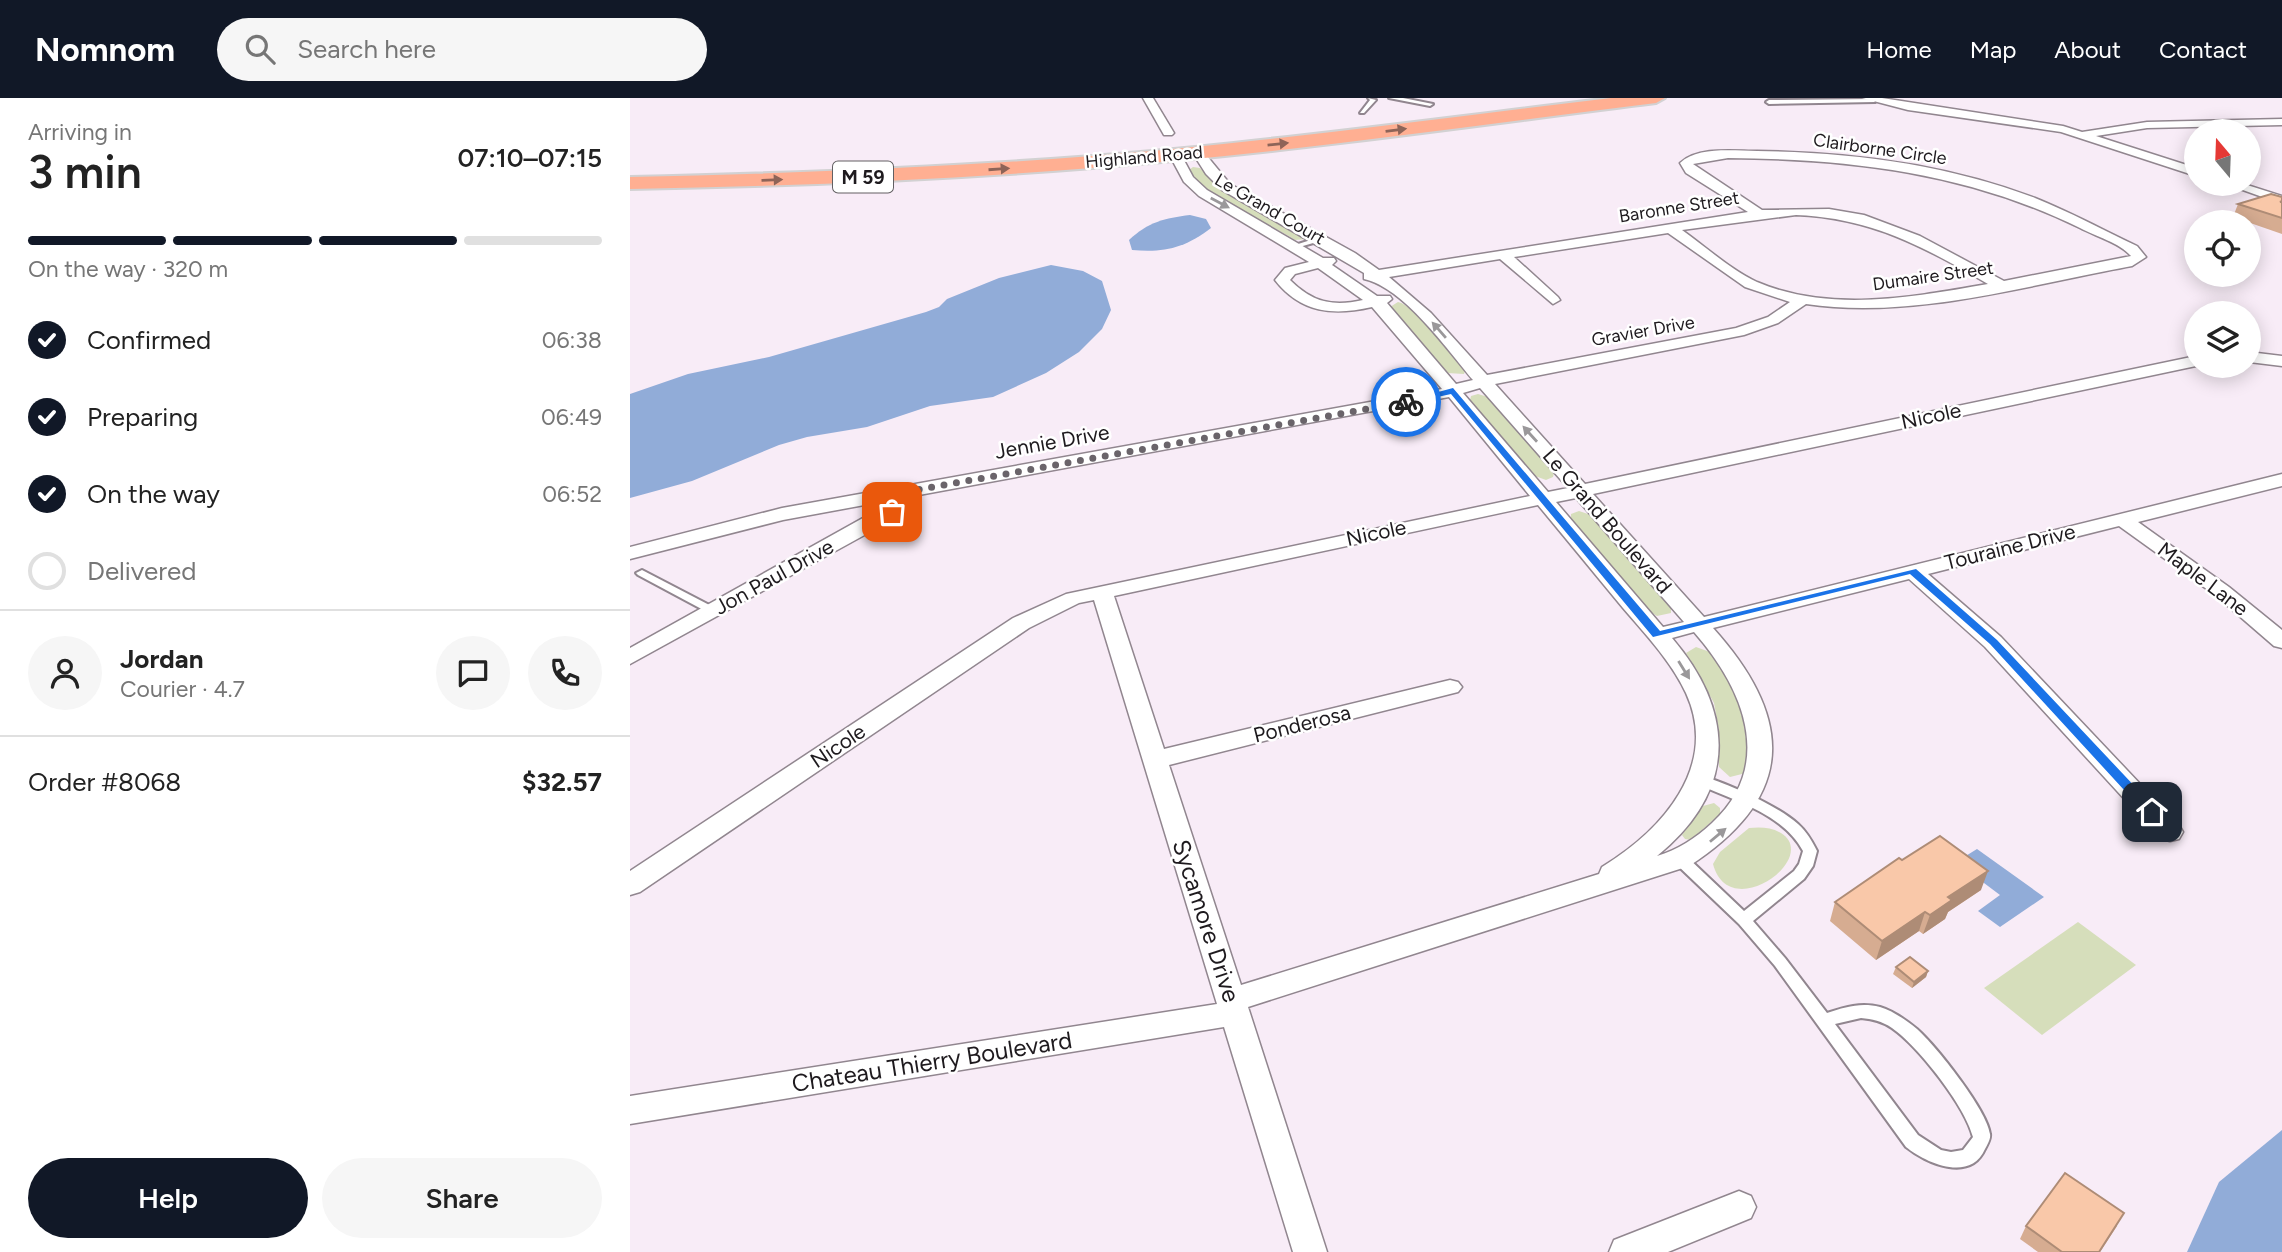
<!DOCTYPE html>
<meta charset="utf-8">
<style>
body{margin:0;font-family:Figtree,sans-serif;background:#f6f6f6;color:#222;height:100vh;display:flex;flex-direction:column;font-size:26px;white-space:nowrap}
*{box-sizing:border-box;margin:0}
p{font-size:23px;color:#767676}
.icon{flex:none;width:38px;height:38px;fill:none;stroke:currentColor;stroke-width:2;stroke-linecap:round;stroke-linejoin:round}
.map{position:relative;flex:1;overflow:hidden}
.drawer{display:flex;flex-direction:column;background:#fff;width:630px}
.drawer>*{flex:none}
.needle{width:46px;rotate:341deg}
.controls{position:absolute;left:1554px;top:21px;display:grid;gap:14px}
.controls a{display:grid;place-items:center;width:77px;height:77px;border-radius:50%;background:#fff;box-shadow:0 4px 18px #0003;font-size:35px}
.pin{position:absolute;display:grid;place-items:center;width:60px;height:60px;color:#fff;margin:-30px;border-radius:14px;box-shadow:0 4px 10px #0006}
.courier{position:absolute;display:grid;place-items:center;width:70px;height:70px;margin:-35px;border:5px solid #1a73e8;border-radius:50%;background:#fff;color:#222;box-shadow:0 2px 9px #0007}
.headline em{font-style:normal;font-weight:600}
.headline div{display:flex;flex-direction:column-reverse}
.headline{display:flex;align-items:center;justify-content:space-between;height:119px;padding:0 28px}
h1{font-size:46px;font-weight:600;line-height:52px}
.bar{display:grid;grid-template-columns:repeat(4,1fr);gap:10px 7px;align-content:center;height:84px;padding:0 28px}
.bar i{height:9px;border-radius:5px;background:#e0e0e0}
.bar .current{background:#111827}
.bar p{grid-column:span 4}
.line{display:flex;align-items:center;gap:18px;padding:0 28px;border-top:2px solid #e0e0e0}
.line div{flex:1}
.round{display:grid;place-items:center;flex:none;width:74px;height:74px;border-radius:37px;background:#f6f6f6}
ol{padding:0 28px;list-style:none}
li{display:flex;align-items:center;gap:21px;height:77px}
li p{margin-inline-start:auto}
li .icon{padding:7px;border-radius:50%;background:#111827;color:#fff;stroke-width:4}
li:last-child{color:#767676}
li i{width:38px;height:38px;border:4px solid #e0e0e0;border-radius:50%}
.button{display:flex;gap:14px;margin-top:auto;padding:14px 28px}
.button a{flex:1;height:80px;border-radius:42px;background:#111827;color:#fff;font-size:28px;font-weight:600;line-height:80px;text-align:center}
.button a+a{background:#f6f6f6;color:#222}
header{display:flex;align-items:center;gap:42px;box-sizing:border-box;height:98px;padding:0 35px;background:#111827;color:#fff}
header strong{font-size:33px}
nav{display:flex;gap:38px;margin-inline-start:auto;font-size:24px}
.search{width:490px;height:63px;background:#f6f6f6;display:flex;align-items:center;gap:18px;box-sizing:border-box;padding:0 24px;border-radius:38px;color:#767676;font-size:26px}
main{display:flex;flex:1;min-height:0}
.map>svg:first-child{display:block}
</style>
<header>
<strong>Nomnom</strong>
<div class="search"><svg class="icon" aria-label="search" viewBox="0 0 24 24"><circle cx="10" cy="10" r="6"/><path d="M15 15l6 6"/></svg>Search here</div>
<nav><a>Home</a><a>Map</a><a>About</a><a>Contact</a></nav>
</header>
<main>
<section class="drawer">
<div class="headline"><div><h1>3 min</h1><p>Arriving in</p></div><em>07:10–07:15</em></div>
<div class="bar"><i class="current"></i><i class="current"></i><i class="current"></i><i></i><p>On the way · 320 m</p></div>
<ol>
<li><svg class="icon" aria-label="check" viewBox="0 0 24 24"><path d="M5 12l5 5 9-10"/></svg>Confirmed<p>06:38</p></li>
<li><svg class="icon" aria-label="check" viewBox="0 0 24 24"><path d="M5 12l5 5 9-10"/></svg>Preparing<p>06:49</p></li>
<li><svg class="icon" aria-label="check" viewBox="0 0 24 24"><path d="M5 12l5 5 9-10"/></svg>On the way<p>06:52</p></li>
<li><i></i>Delivered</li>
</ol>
<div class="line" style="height:126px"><a class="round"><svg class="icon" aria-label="person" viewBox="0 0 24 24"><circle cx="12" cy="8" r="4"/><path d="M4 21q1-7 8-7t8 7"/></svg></a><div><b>Jordan</b><p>Courier · 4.7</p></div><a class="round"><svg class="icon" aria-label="chat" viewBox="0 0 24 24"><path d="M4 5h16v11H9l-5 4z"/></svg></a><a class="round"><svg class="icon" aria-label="phone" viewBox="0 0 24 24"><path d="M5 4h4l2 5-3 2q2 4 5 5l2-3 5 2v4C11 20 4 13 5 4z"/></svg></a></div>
<div class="line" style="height:91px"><div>Order #8068</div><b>$32.57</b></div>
<div class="button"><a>Help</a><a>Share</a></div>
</section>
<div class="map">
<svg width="1652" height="1154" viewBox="0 0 1652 1154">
<rect width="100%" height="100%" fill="#f8ecf7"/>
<g fill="#d6debb">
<path d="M563,69L570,70L591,91L677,141L665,142C630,120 583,106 559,72Z"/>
<path d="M768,204C785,207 821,258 835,273L834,276L817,275L760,209Z"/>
<path d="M848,296L858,299L924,375L923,379L916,382L905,378L840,302L841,298Z"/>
<path d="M949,413L961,417L1041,509V515L1027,518L1019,513L941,421V416Z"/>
<path d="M1066,549L1080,554C1107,592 1121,629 1116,675L1100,679L1089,669V633L1084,605L1056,555Z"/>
<path d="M1084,705L1090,710V716L1061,742L1055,741L1052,737L1073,708Z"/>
<path d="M1119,730C1130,729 1141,729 1151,735C1191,760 1099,827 1083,766L1090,754Z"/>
<path d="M1448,824L1506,867L1412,937L1354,890Z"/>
</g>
<g fill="#91acd8">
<path d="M560,117L576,121L581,130C555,150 534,155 502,152L499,142C518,124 535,120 560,117Z"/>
<path d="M421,167L453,173L472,183L481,212L472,231L449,254L416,275L363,299L300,308L237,329L177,339L149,347L62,383L0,400V296L58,276L139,259L296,214L309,209L317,201L369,180Z"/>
<path d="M1347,751L1414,799L1370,829L1348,813L1370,797L1326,764Z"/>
<path d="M1652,1032V1154H1557L1589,1084Z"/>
</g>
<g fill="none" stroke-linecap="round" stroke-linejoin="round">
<defs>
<g id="lane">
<path d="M738,0L746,2L734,15H730L740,2Z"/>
<path d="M759,0H773L803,6L800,8Z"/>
<path d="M1243,1L1245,4L1139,6L1136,4L1139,2Z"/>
<path d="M690,139L697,141L666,150L662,148Z"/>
<path d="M12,472L87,511L89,513L87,515H79L8,477L6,475Z"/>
<path d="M1070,677C1098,686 1147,707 1168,726C1177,734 1182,743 1187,753L1183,768L1174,781L1123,823L1155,860L1197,915C1215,909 1231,904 1250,909C1263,913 1276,922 1287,931C1306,948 1357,1012 1360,1036C1361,1041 1357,1047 1355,1051C1340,1085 1296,1065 1276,1049L1145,868L1109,826L1045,765L1043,761L1045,757L1050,756L1055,757L1114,813L1164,773L1169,766L1173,753C1153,715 1102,702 1065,685L1063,682L1065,679ZM1231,920C1242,921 1252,923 1262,930C1289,949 1335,1008 1343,1039L1333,1052L1321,1054L1311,1052L1288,1037L1205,926Z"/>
</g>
<g id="street">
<path d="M513,0H523L544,35L542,37H534Z"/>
<path d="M1232,0H1252L1433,28L1452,34L1517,24L1652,21V27L1517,30L1466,38L1566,70V78L1431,34L1278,12Z"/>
<path d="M564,52H572L600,86L725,155L749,172L1118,114L1056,75L1050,65C1068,48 1104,53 1127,53C1222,54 1316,66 1405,100C1440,114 1473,132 1507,148L1516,159L1502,168C1398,187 1281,222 1176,206L1148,225L1114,237L865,286L955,386L1566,258V268L963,396L1074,519L1652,376V388L1508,424L1599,489L1652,532V550L1644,548L1585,497L1489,428L1298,476L1371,539L1549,727L1553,734L1549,741L1540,743L1531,741L1355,549L1279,481L1083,530C1165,621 1166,699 1059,768L618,909L697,1154H663L594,929L0,1026V998L587,906L464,502L449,505L399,530L10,794L0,797V773L383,520L436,496L900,398L819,299L289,397L285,406L269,418L0,566V550L267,401L153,422L0,461V449L152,410L812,291L742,209C703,218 671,215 645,182L655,170L679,164L569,98L554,84L539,56L541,53H549L563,79L577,92L693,160H704L706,163L702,167L747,198H760L762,201L757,205L826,286L843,282C816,250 774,190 734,181V175L592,92L576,76L562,54ZM1098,60C1222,61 1338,75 1450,130C1465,138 1490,145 1501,158L1374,183L1290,138L1234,117L1199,111L1132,112L1063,66ZM1166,117C1242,120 1294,149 1358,186C1283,199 1200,215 1127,184C1101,172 1076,149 1052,132ZM1038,135L1115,189L1160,204L1138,219L1106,230L857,277L801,215L759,179L870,161L923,206L930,202L928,199L884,159ZM688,170L733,202C702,209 682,204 660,182L665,176ZM850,290L938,390L918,394L833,295ZM946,400L1054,524L1033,529L926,404ZM908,407C937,442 965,476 993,510C1016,537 1041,563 1056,595C1090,669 1031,733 972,769L969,776L611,887L539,667L828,594L832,589L828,584L820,582L534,651L484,498ZM1064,534C1113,590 1146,666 1082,725C1066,740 1047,752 1027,758C1107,693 1106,615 1042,540Z"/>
<path d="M1596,86H1614L1652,98V106Z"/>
<path d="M1619,254L1652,258V268L1619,264Z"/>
<path d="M1109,1093L1121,1098L1126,1109L1121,1120L1038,1154H979L984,1142Z"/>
</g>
<path id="highway" d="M981,0H1035L1026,5C865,25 705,48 543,63C363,80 181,88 0,91V79C182,75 363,68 544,51C690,37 835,17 981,0Z"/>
</defs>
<use href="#lane" stroke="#91868f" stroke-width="4"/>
<use href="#street" stroke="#91868f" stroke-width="3"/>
<use href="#highway" stroke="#d2d1d2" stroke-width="4"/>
<use href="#lane" fill="#fff" fill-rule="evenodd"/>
<use href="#street" fill="#fff" fill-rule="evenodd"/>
<use href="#highway" fill="#ffaf92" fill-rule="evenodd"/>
</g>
<g fill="#d6ac91">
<path d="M1652,99V136L1603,119L1608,106Z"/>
<path d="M1351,792L1318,814L1315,821L1293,836L1289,833L1246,862L1200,823L1205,804Z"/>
<path d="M1266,869L1298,873L1296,879L1282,890L1263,876Z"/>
<path d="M1396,1128H1487L1470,1154H1408L1390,1141Z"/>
</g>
<g fill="#ae8c76">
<path d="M1358,773L1351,792L1318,814L1315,821L1293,836L1300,817L1318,799Z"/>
<path d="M1295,814L1289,833L1246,862L1252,843Z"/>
<path d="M1298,873L1296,879L1282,890L1284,884Z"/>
</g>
<g fill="#f9c8a9" stroke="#ae8c76" stroke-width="2">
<path d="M1641,96L1652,99V103L1650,104H1652V120L1608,106Z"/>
<path d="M1310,738L1358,773L1318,799L1322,802L1300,817L1295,814L1252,843L1205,804L1269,760L1272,762Z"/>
<path d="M1280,859L1298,873L1284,884L1266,869Z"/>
<path d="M1435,1075L1494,1115L1469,1154H1432L1396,1128Z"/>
</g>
<defs><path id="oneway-solid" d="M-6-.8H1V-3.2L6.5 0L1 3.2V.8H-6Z" transform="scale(1.75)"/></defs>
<g fill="#8e6458">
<use href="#oneway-solid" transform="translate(766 32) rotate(-7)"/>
<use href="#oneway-solid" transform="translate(648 46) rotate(-6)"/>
<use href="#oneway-solid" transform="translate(369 71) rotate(-4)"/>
<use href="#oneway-solid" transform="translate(142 82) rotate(-2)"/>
</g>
<g fill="#9a989a">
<use href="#oneway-solid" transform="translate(590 105) rotate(28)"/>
<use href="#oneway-solid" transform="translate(809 232) rotate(-131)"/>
<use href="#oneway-solid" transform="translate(900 336) rotate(-132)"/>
<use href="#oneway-solid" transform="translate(1054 572) rotate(58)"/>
<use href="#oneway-solid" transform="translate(1088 737) rotate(-40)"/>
</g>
<path fill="#1a73e8" d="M823,290L1030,533L1286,471L1367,542L1526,711V717H1517L1360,546L1280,476L1023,539L821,296L776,306L771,304Z"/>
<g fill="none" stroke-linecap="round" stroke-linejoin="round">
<path stroke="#6a646a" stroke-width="7" stroke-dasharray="0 12.6" d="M262,414L278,402L281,393L776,304"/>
</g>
<g text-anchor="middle" stroke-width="5" stroke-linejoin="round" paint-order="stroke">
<g font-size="18" fill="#1e1a1e" stroke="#fff">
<text transform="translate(1250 51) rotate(8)" y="6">Clairborne Circle</text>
<text transform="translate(514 59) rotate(-5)" y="6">Highland Road</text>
<text transform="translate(1049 109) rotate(-9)" y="6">Baronne Street</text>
<text transform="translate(640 111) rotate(30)" y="6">Le Grand Court</text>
<text transform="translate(1303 178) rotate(-8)" y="6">Dumaire Street</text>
<text transform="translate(1013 233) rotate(-10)" y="6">Gravier Drive</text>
</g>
<rect fill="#fff" stroke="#625f62" stroke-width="2" x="203" y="63.5" width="60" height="31" rx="5"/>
<g font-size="19" font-weight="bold" fill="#1e1a1e">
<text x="233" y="86">M 59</text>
</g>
<g font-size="21" fill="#1e1a1e" stroke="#fff">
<text transform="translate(1301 318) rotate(-12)" y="7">Nicole</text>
<text transform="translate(422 344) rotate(-10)" y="7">Jennie Drive</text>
<text transform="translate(977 423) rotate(49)" y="7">Le Grand Boulevard</text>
<text transform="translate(746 435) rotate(-12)" y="7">Nicole</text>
<text transform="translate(1380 449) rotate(-14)" y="7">Touraine Drive</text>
<text transform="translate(144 479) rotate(-29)" y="7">Jon Paul Drive</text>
<text transform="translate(1573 481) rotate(37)" y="7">Maple Lane</text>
<text transform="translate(672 626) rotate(-14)" y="7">Ponderosa</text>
<text transform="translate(208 648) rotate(-34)" y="7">Nicole</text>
</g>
<g font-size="24" fill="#1e1a1e" stroke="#fff">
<text transform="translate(576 823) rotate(72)" y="8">Sycamore Drive</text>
<text transform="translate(302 964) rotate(-9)" y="8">Chateau Thierry Boulevard</text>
</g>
</g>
</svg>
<div class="controls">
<a><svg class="needle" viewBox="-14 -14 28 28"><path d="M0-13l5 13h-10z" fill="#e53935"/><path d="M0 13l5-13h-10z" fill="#767676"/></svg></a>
<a><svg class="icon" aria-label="locate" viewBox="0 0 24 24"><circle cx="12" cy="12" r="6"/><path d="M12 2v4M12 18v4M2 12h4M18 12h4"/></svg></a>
<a><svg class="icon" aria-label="layers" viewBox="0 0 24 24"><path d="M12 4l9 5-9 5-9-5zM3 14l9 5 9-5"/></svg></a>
</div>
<div class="pin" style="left:262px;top:414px;background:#ea580c"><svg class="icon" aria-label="bag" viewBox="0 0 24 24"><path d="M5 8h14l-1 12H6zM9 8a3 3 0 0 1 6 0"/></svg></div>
<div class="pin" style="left:1522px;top:714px;background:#1f2937"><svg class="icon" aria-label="home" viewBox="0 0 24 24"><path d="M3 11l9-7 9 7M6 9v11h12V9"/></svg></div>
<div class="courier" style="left:776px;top:304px"><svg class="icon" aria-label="bike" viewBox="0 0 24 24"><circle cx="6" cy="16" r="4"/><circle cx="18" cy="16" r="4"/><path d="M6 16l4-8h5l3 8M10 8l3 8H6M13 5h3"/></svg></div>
</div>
</main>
